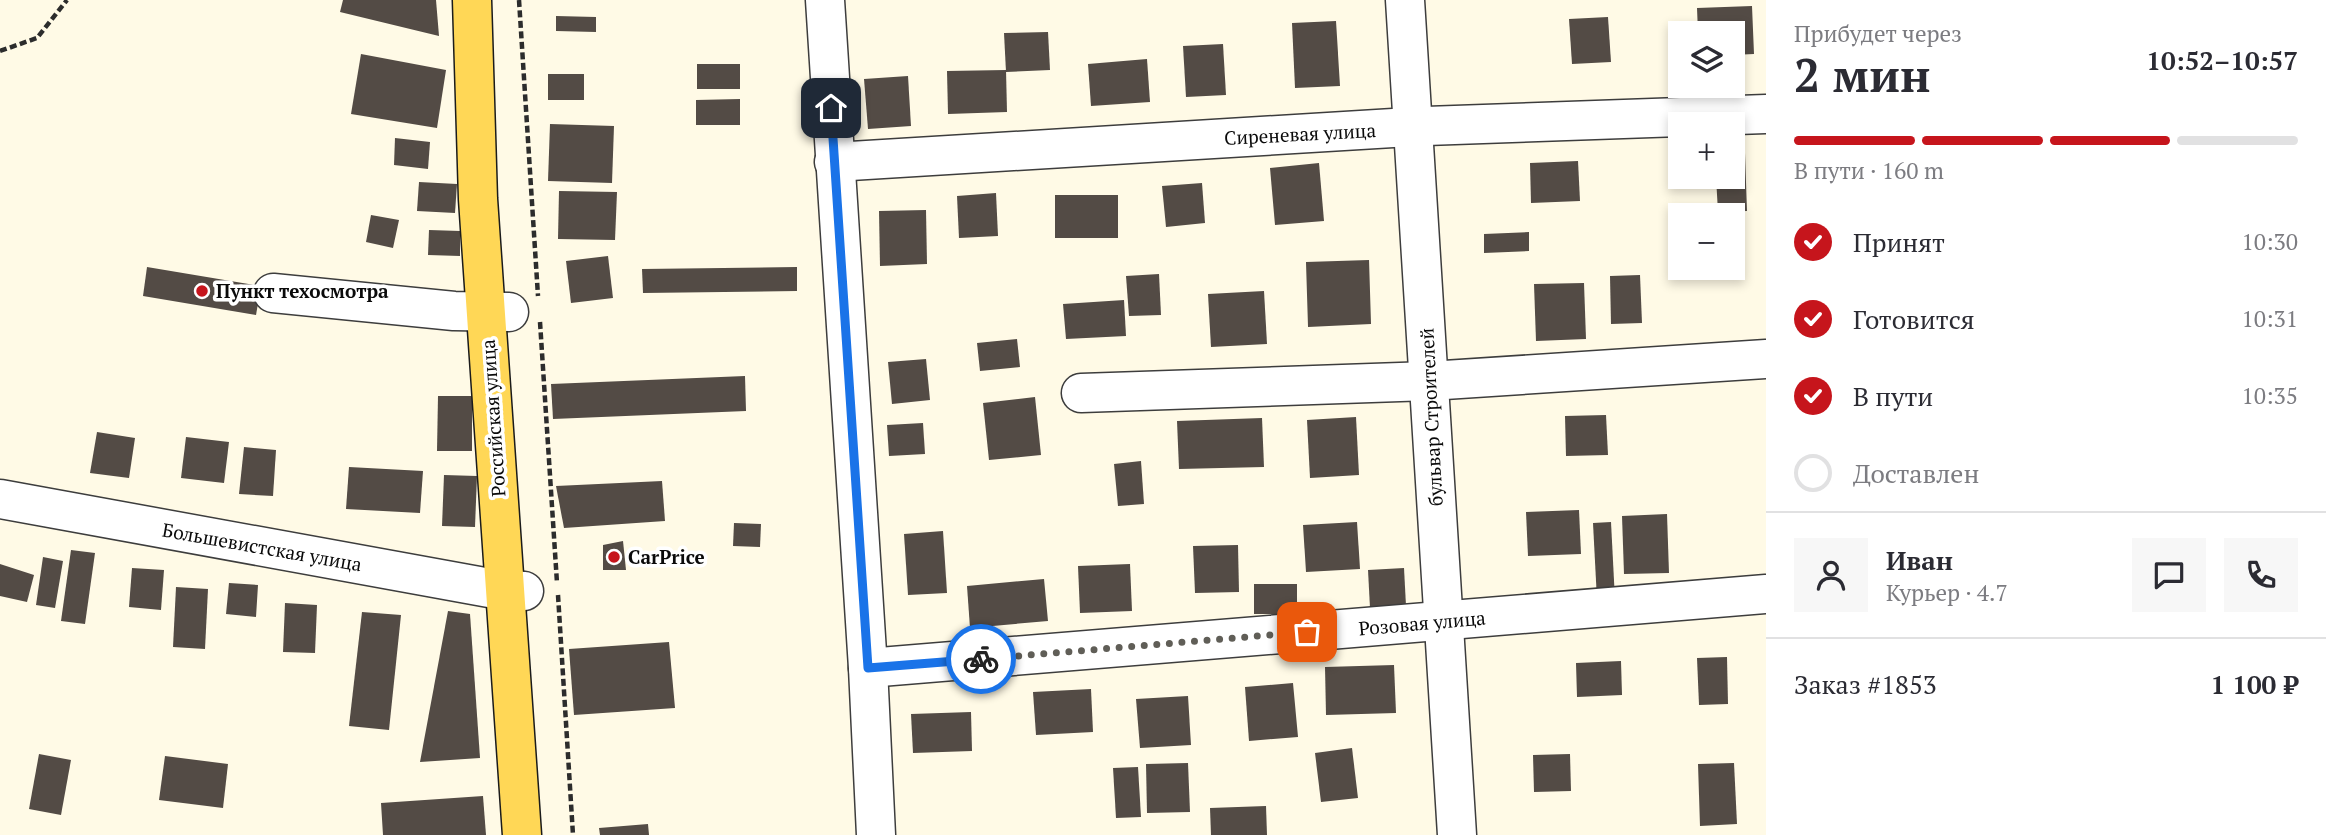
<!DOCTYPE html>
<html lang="ru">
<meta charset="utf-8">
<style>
body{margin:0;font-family:"PT Serif",serif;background:#f7f7f7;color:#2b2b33;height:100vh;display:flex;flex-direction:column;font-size:26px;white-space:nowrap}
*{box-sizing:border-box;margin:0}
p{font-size:23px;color:#7c7c81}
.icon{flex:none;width:38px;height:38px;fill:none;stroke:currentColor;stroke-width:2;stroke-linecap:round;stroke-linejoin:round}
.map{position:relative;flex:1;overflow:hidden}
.details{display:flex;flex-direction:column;background:#fff;width:560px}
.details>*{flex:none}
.buttons{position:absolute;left:1668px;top:21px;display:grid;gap:14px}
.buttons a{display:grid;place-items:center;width:77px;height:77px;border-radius:0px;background:#fff;box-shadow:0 4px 10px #0003;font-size:35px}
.pin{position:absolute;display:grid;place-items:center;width:60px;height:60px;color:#fff;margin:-30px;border-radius:14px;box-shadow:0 4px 10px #0006}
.courier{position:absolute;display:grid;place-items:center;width:70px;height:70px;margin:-35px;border:5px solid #1a73e8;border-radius:50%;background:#fff;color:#222;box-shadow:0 2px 9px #0007}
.summary em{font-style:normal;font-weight:700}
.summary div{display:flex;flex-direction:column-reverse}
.summary{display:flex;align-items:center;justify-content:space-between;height:119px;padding:0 28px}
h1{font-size:46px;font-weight:700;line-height:52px}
.bar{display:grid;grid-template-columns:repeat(4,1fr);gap:10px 7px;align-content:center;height:84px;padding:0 28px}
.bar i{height:9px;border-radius:5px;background:#e1e1e2}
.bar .current{background:#c6151c}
.bar p{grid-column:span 4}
.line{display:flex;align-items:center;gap:18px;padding:0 28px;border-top:2px solid #e1e1e2}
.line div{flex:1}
.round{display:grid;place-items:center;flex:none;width:74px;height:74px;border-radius:0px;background:#f7f7f7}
ol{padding:0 28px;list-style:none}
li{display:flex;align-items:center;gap:21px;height:77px}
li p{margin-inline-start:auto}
li .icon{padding:7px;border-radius:50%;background:#c6151c;color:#fff;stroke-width:4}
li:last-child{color:#7c7c81}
li i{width:38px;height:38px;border:4px solid #e1e1e2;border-radius:50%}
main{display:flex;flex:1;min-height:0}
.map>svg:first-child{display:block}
</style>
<main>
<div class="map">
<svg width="1766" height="835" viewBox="0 0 1766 835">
<rect width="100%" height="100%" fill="#fffae6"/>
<g fill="#534b45">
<path d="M343,0H436L439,36L340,12Z"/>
<path d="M1752,6L1754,54L1732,55V33H1698L1697,8Z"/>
<path d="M556,16L596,17V32L556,31Z"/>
<path d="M1608,17L1611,62L1572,64L1569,19Z"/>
<path d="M1336,21L1340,86L1295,88L1292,23Z"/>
<path d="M1048,32L1050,70L1006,72L1004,33Z"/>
<path d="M1223,44L1226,95L1186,97L1183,46Z"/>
<path d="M361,54L446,70L437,128L351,114Z"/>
<path d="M1147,59L1150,102L1091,106L1088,64Z"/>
<rect x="697" y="64" width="43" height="25"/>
<path d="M1006,70L1007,112L948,114L947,71Z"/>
<rect x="548" y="74" width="36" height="26"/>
<path d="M908,76L911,126L868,129L864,79Z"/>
<path d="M740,99V125H696V100Z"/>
<path d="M550,124L614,126L612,183L548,181Z"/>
<path d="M395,138L430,142L428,169L394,165Z"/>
<path d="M1745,153L1747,211L1718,212L1716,177H1732V154Z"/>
<path d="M1578,161L1580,201L1531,203L1530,163Z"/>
<path d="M1319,163L1324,221L1275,225L1270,168Z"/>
<path d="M419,182L457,184L455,213L417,211Z"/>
<path d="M1202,183L1205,223L1166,227L1162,186Z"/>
<path d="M559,191L617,192L615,240L558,239Z"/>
<path d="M996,193L998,236L959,238L957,196Z"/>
<rect x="1055" y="195" width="63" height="43"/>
<path d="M926,210L927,264L880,266L879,211Z"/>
<path d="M371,215L399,220L393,248L366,242Z"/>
<path d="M429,230L460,231V256L428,255Z"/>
<path d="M1529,232V251L1484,253V234Z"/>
<path d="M608,256L613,298L571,303L566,261Z"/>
<path d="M1369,260L1371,324L1308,327L1306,262Z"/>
<path d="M147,267L261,286L256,315L143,296Z"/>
<path d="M797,267V291L643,293L642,269Z"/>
<path d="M1159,274L1161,315L1129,316L1126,276Z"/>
<path d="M1640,275L1642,323L1611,324L1610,276Z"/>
<path d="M1584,283L1586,339L1536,341L1534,284Z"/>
<path d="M1264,291L1267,344L1211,347L1208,294Z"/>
<path d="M1124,300L1126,336L1066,339L1063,304Z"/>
<path d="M1017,339L1020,367L980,371L977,343Z"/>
<path d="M926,359L930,400L892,404L888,362Z"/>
<path d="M745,376L746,411L553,419L551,384Z"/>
<path d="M438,396H472V451H437Z"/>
<path d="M1035,397L1041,455L989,460L983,403Z"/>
<path d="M1606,415L1608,455L1566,456L1565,416Z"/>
<path d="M1356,417L1359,475L1310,478L1307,420Z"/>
<path d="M1262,418L1264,467L1179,469L1177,421Z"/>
<path d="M923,423L925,454L889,456L887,425Z"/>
<path d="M97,432L135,438L129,478L90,473Z"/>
<path d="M186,437L229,442L224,483L181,478Z"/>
<path d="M244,447L276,450L273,496L239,494Z"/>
<path d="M1141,461L1144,504L1118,506L1114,464Z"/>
<path d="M349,467L423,471L420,513L346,509Z"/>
<path d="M444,475L477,476L475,527L442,526Z"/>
<path d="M662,481L665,521L564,528L556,486Z"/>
<path d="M1579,510L1581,554L1528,556L1526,512Z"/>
<path d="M1667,514L1669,573L1624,574L1622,516Z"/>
<path d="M1357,522L1360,569L1306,572L1303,525Z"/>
<path d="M1611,522L1615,600H1597L1593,523Z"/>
<path d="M734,523L761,524L760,547L733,546Z"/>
<path d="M943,531L947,593L908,595L904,534Z"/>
<path d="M623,541L626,570H603V545Z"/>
<path d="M1238,545L1239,592L1195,593L1193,546Z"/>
<path d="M71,550L95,553L85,624L61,621Z"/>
<path d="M43,557L63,561L55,608L36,605Z"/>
<path d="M0,564L34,575L27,602L0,596Z"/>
<path d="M1130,564L1132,611L1080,613L1078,566Z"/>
<path d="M132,568L164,570L161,610L129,607Z"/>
<path d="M1404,568L1406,606L1370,608L1368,570Z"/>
<path d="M1044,579L1048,621L970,628L967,586Z"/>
<path d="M229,583L258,585L256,617L226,614Z"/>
<rect x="1254" y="584" width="43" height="30"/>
<path d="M176,587L208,589L205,649L173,647Z"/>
<path d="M285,603L317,605L315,653L283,652Z"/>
<path d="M448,611L470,614L480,758L420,762Z"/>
<path d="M362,612L401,615L389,730L349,726Z"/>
<path d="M669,642L675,708L574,715L569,649Z"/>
<path d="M1727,657L1728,704L1699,705L1697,658Z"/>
<path d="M1621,661L1622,695L1577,697L1576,663Z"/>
<path d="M1394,665L1396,713L1326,715L1325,667Z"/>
<path d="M1293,683L1298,737L1249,741L1245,687Z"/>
<path d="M1091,689L1093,732L1036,735L1033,692Z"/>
<path d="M1188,696L1191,745L1140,748L1136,699Z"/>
<path d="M971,712L972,751L913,753L911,714Z"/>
<path d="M1352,748L1358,798L1321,802L1315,753Z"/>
<path d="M39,754L71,760L61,815L29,809Z"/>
<path d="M1570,754L1571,791L1534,792L1533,755Z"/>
<path d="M165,756L228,764L223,808L159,800Z"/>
<path d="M1188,763L1190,812L1147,813L1146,764Z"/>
<path d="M1734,763L1737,824L1700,826L1698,764Z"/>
<path d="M1138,767L1141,817L1116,818L1113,768Z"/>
<path d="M483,796L486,835H383L381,803Z"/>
<path d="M1266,806L1267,835H1211L1210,808Z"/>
<path d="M648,824L649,835H600L599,828Z"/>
</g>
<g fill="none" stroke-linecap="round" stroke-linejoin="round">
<defs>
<g id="minor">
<path d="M825,0L868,668L876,835"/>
<path d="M1405,0L1457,835"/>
<path d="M834,162L1426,126L1766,114"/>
<path d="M273,293L454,311L509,312"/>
<path d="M1081,393L1429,381L1766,359"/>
<path d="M0,499L495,589L524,591"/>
<path d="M868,668L1766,594"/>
</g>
<path id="major" d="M472,0L478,199L522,835"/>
</defs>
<use href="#minor" stroke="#3d3d3d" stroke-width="41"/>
<use href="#major" stroke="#1b1b1b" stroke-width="41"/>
<g stroke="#2c2c2c" stroke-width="4.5" stroke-dasharray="7 3.5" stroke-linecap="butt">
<path d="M519,0L538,296"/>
<path d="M0,51L37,38L67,0"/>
<path d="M540,322L557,583"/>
<path d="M558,595L573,835"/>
</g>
<use href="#minor" stroke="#fff" stroke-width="38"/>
<use href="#major" stroke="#ffd756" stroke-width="38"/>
</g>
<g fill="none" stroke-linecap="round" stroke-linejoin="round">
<path stroke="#605e57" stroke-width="7" stroke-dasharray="0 12.6" d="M981,659L1307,632"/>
<path stroke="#1a73e8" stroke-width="9" d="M831,108L868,668L981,659"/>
</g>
<g fill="#c6151c" stroke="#fff" stroke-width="2.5">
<circle cx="202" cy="291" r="7"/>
<circle cx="614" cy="557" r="7"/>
</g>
<g text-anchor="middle" stroke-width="7" stroke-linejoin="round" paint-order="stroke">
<g font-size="19" fill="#0a0a0a" stroke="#fff">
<text transform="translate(1300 134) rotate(-3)" y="7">Сиреневая улица</text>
<text transform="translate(1431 417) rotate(-93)" y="7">бульвар Строителей</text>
<text transform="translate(493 418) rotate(-94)" y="7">Российская улица</text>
<text transform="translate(262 547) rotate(10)" y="7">Большевистская улица</text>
<text transform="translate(1422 623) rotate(-5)" y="7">Розовая улица</text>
</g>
<g font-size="19" font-weight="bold" fill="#0a0a0a" stroke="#fff" text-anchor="start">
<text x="216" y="298">Пункт техосмотра</text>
<text x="628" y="564">CarPrice</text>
</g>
</g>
</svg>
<div class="buttons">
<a><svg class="icon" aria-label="layers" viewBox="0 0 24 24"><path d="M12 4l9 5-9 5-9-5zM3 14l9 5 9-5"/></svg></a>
<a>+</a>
<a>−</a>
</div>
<div class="pin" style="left:1307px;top:632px;background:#ea580c"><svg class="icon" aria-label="bag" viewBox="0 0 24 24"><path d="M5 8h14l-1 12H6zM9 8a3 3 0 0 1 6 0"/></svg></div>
<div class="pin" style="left:831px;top:108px;background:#1f2937"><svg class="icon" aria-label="home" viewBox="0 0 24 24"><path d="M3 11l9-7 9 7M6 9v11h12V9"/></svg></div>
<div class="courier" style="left:981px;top:659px"><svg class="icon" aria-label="bike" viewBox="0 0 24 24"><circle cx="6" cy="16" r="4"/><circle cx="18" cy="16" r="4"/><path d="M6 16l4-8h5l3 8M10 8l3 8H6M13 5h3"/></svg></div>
</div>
<section class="details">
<div class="summary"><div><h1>2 мин</h1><p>Прибудет через</p></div><em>10:52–10:57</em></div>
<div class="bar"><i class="current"></i><i class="current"></i><i class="current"></i><i></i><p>В пути · 160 m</p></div>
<ol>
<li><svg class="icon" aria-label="check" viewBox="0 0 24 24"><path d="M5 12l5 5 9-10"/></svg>Принят<p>10:30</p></li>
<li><svg class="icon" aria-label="check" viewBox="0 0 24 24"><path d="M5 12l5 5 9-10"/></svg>Готовится<p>10:31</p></li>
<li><svg class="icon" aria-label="check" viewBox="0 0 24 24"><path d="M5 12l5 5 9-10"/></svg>В пути<p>10:35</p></li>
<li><i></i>Доставлен</li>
</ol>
<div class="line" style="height:126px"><a class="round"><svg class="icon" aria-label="person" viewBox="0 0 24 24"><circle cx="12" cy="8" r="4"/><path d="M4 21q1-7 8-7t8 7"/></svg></a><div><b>Иван</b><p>Курьер · 4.7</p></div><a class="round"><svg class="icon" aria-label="chat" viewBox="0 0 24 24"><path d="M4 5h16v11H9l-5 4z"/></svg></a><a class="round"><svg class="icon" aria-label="phone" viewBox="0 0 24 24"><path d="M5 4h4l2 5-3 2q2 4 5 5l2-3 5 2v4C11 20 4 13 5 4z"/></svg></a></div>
<div class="line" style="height:91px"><div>Заказ #1853</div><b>1 100 ₽</b></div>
</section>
</main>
